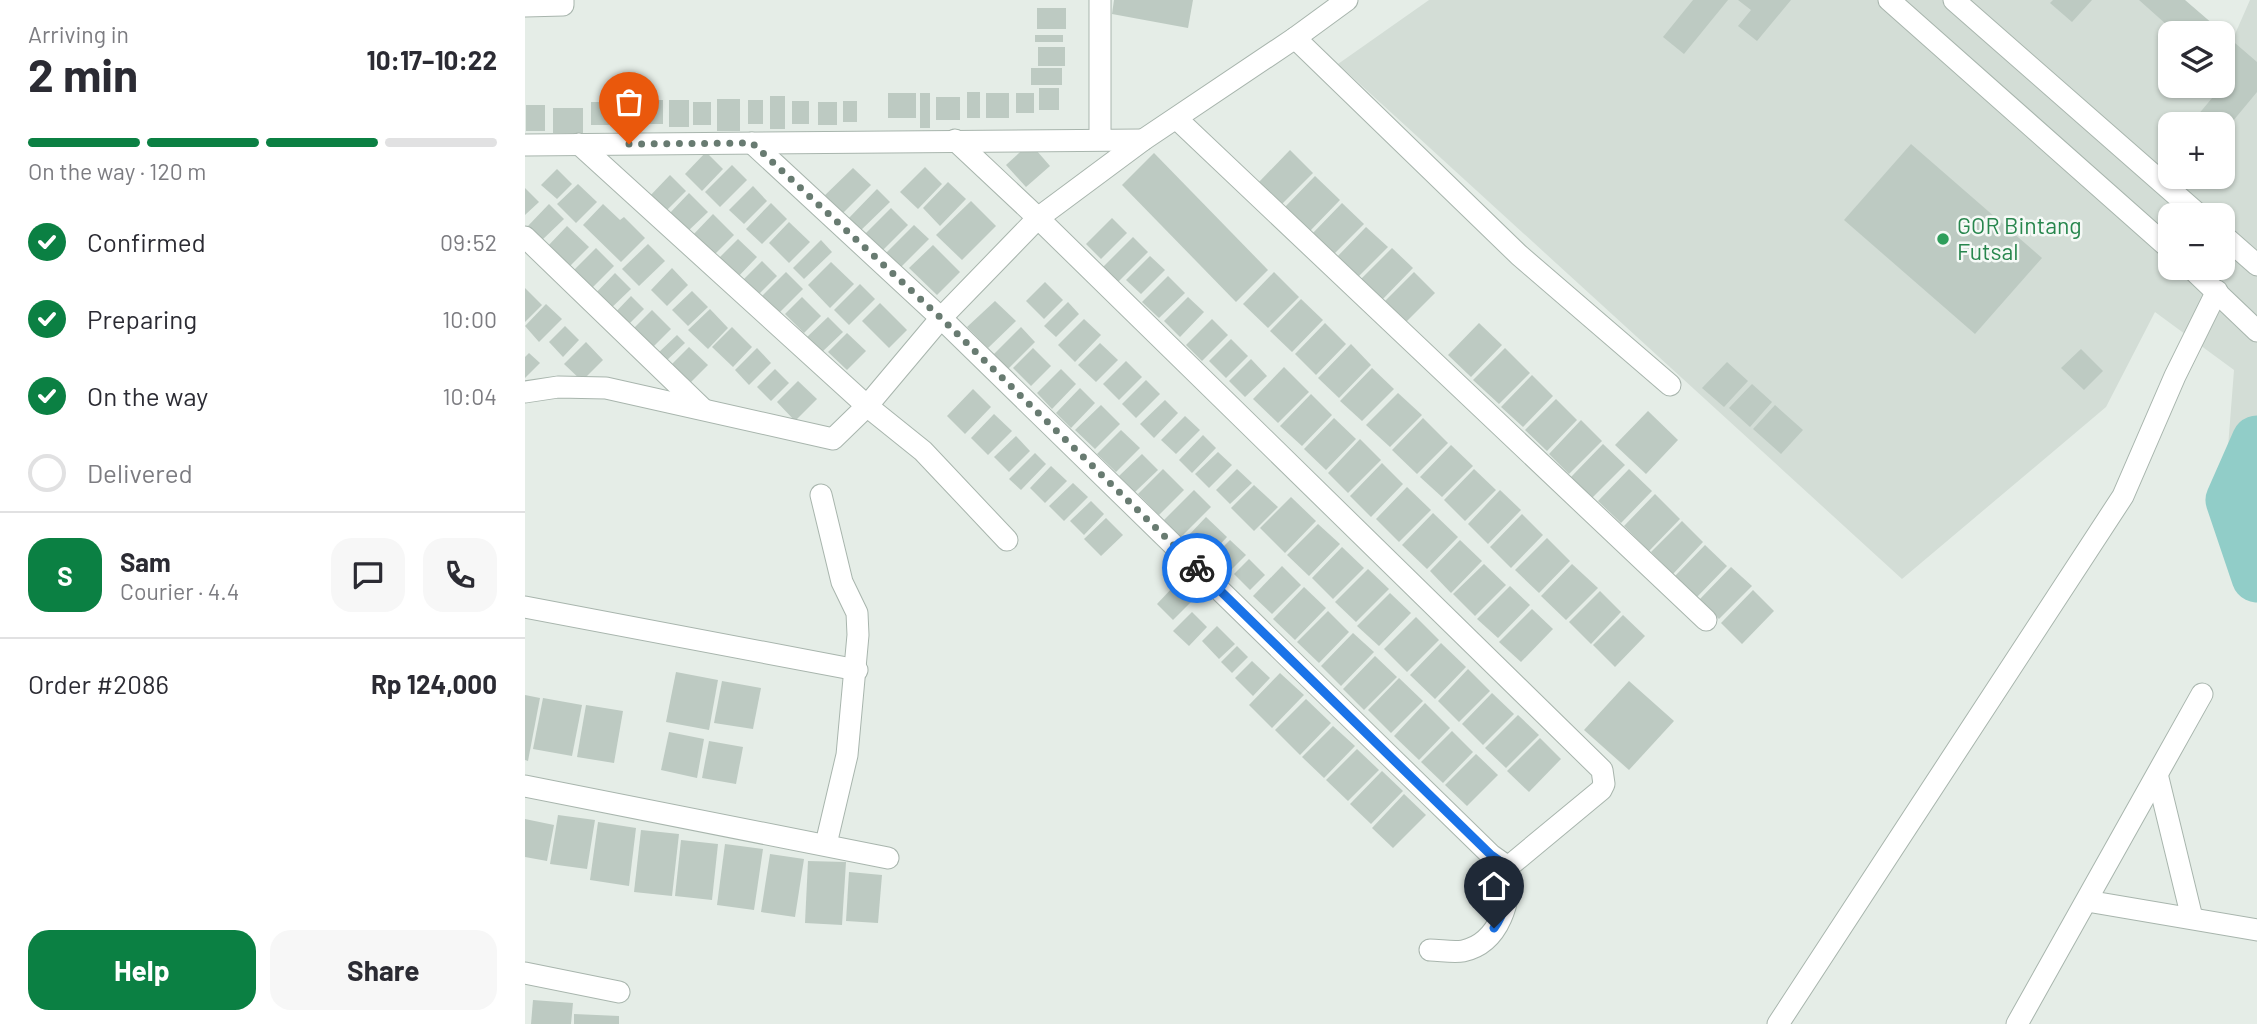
<!DOCTYPE html>
<meta charset="utf-8">
<style>
body{margin:0;font-family:Barlow,sans-serif;background:#f7f7f7;color:#2b2b33;height:100vh;display:flex;flex-direction:column;font-size:26px;white-space:nowrap}
*{box-sizing:border-box;margin:0}
p{font-size:23px;color:#7c7c81}
.icon{flex:none;width:38px;height:38px;fill:none;stroke:currentColor;stroke-width:2;stroke-linecap:round;stroke-linejoin:round}
.map{position:relative;flex:1;overflow:hidden}
.sheet{display:flex;flex-direction:column;background:#fff;width:525px}
.sheet>*{flex:none}
.buttons{position:absolute;left:1633px;top:21px;display:grid;gap:14px}
.buttons a{display:grid;place-items:center;width:77px;height:77px;border-radius:14px;background:#fff;box-shadow:0 2px 5px #0004;font-size:35px}
.pin{position:absolute;display:grid;place-items:center;width:60px;height:60px;color:#fff;margin:-72px -30px;border-radius:50% 50% 50% 0;rotate:-45deg;box-shadow:0 0 7px #0007}
.pin .icon{rotate:45deg}
.courier{position:absolute;display:grid;place-items:center;width:70px;height:70px;margin:-35px;border:5px solid #1a73e8;border-radius:50%;background:#fff;color:#222;box-shadow:0 2px 9px #0007}
.summary em{font-style:normal;font-weight:700}
.summary div{display:flex;flex-direction:column-reverse}
.summary{display:flex;align-items:center;justify-content:space-between;height:119px;padding:0 28px}
h1{font-size:46px;font-weight:700;line-height:52px}
.bar{display:grid;grid-template-columns:repeat(4,1fr);gap:10px 7px;align-content:center;height:84px;padding:0 28px}
.bar i{height:9px;border-radius:5px;background:#e1e1e2}
.bar .current{background:#0b8043}
.bar p{grid-column:span 4}
.line{display:flex;align-items:center;gap:18px;padding:0 28px;border-top:2px solid #e1e1e2}
.line div{flex:1}
.round{display:grid;place-items:center;flex:none;width:74px;height:74px;border-radius:21px;background:#f7f7f7}
ol{padding:0 28px;list-style:none}
li{display:flex;align-items:center;gap:21px;height:77px}
li p{margin-inline-start:auto}
li .icon{padding:7px;border-radius:50%;background:#0b8043;color:#fff;stroke-width:4}
li:last-child{color:#7c7c81}
li i{width:38px;height:38px;border:4px solid #e1e1e2;border-radius:50%}
.action{display:flex;gap:14px;margin-top:auto;padding:14px 28px}
.action a{flex:1;height:80px;border-radius:21px;background:#0b8043;color:#fff;font-size:28px;font-weight:700;line-height:80px;text-align:center}
.action a+a{background:#f7f7f7;color:#2b2b33}
main{display:flex;flex:1;min-height:0}
.map>svg:first-child{display:block}
</style>
<main>
<section class="sheet">
<div class="summary"><div><h1>2 min</h1><p>Arriving in</p></div><em>10:17–10:22</em></div>
<div class="bar"><i class="current"></i><i class="current"></i><i class="current"></i><i></i><p>On the way · 120 m</p></div>
<ol>
<li><svg class="icon" aria-label="check" viewBox="0 0 24 24"><path d="M5 12l5 5 9-10"/></svg>Confirmed<p>09:52</p></li>
<li><svg class="icon" aria-label="check" viewBox="0 0 24 24"><path d="M5 12l5 5 9-10"/></svg>Preparing<p>10:00</p></li>
<li><svg class="icon" aria-label="check" viewBox="0 0 24 24"><path d="M5 12l5 5 9-10"/></svg>On the way<p>10:04</p></li>
<li><i></i>Delivered</li>
</ol>
<div class="line" style="height:126px"><b class="round" style="background:#0b8043;color:#fff">S</b><div><b>Sam</b><p>Courier · 4.4</p></div><a class="round"><svg class="icon" aria-label="chat" viewBox="0 0 24 24"><path d="M4 5h16v11H9l-5 4z"/></svg></a><a class="round"><svg class="icon" aria-label="phone" viewBox="0 0 24 24"><path d="M5 4h4l2 5-3 2q2 4 5 5l2-3 5 2v4C11 20 4 13 5 4z"/></svg></a></div>
<div class="line" style="height:91px"><div>Order #2086</div><b>Rp 124,000</b></div>
<div class="action"><a>Help</a><a>Share</a></div>
</section>
<div class="map">
<svg width="1732" height="1024" viewBox="0 0 1732 1024">
<rect width="100%" height="100%" fill="#e5ede7"/>
<path fill="#d3ddd6" fill-rule="evenodd" d="M904,0H1657L1707,41L1725,0H1732V541L1702,460L1709,370L1630,312L1581,407L1377,579L813,64ZM1645,33H1698V86H1645ZM1645,124H1698V177H1645ZM1645,215H1698V268H1645Z"/>
<g fill="none" stroke-linecap="round" stroke-linejoin="round">
<path stroke="#91cdc8" stroke-width="51" d="M1732,441L1706,500L1732,577"/>
</g>
<g fill="#bdcac2">
<path d="M589,0H668L663,28L587,14Z"/>
<path d="M1168,0H1203L1159,54L1138,37Z"/>
<path d="M1213,0H1266L1232,41L1213,26L1226,10Z"/>
<path d="M1528,0H1567L1547,22L1525,3Z"/>
<path d="M1614,0H1660L1732,62V92L1698,133V124L1667,122L1703,79L1698,74V33H1651Z"/>
<rect x="512" y="8" width="29" height="21"/>
<rect x="510" y="35" width="28" height="7"/>
<rect x="513" y="47" width="27" height="19"/>
<rect x="506" y="68" width="31" height="17"/>
<rect x="514" y="88" width="20" height="22"/>
<rect x="442" y="92" width="13" height="26"/>
<rect x="363" y="93" width="28" height="25"/>
<rect x="395" y="93" width="10" height="35"/>
<rect x="461" y="93" width="23" height="25"/>
<rect x="491" y="93" width="18" height="20"/>
<rect x="245" y="96" width="15" height="33"/>
<rect x="411" y="97" width="24" height="23"/>
<rect x="92" y="99" width="24" height="31"/>
<rect x="192" y="99" width="23" height="32"/>
<rect x="121" y="100" width="17" height="24"/>
<rect x="144" y="100" width="20" height="27"/>
<rect x="223" y="100" width="15" height="24"/>
<rect x="267" y="101" width="17" height="23"/>
<rect x="318" y="101" width="14" height="21"/>
<rect x="66" y="102" width="18" height="23"/>
<rect x="168" y="102" width="18" height="23"/>
<rect x="293" y="102" width="19" height="23"/>
<rect x="1" y="105" width="19" height="26"/>
<rect x="28" y="108" width="30" height="25"/>
<path d="M505,143L525,166L501,187L481,165Z"/>
<path d="M1386,144L1517,258L1450,334L1319,220Z"/>
<path d="M765,150L788,173L756,205L733,183Z"/>
<path d="M181,152L198,169L177,191L160,174Z"/>
<path d="M629,153L743,270L711,302L597,185Z"/>
<path d="M207,165L222,180L195,207L180,192Z"/>
<path d="M400,167L417,184L393,209L375,192Z"/>
<path d="M328,168L346,185L314,217L296,199Z"/>
<path d="M32,169L47,184L32,199L16,185Z"/>
<path d="M145,175L161,191L138,214L122,199Z"/>
<path d="M790,176L815,200L784,232L759,208Z"/>
<path d="M423,182L441,199L415,226L398,208Z"/>
<path d="M53,184L72,202L51,223L32,204Z"/>
<path d="M228,186L242,201L219,224L204,210Z"/>
<path d="M0,188L14,202L0,215Z"/>
<path d="M352,189L365,202L333,233L321,221Z"/>
<path d="M164,193L183,212L162,232L144,214Z"/>
<path d="M446,201L471,226L437,260L411,235Z"/>
<path d="M246,203L262,219L237,244L221,229Z"/>
<path d="M817,203L839,224L808,255L787,234Z"/>
<path d="M24,204L39,219L16,241L2,227Z"/>
<path d="M78,204L95,220L99,217L120,238L96,262L58,225Z"/>
<path d="M366,208L383,225L355,253L338,236Z"/>
<path d="M188,214L209,235L187,257L167,236Z"/>
<path d="M587,218L602,233L576,259L561,244Z"/>
<path d="M264,222L285,242L264,263L244,243Z"/>
<path d="M389,225L404,239L373,270L358,256Z"/>
<path d="M42,226L64,247L43,268L22,247Z"/>
<path d="M841,227L863,247L832,278L811,258Z"/>
<path d="M608,237L623,252L593,282L577,268Z"/>
<path d="M213,239L232,257L210,280L191,261Z"/>
<path d="M296,240L307,252L279,279L268,268Z"/>
<path d="M123,244L140,261L114,286L97,269Z"/>
<path d="M408,245L435,272L412,295L384,268Z"/>
<path d="M71,248L89,266L64,291L46,273Z"/>
<path d="M867,248L888,268L855,302L834,281Z"/>
<path d="M625,256L640,270L616,294L601,280Z"/>
<path d="M237,261L252,276L231,297L216,282Z"/>
<path d="M306,262L329,284L305,308L283,285Z"/>
<path d="M147,268L163,285L142,306L126,290Z"/>
<path d="M261,272L278,289L250,317L233,300Z"/>
<path d="M749,272L774,297L743,328L718,304Z"/>
<path d="M889,272L910,293L878,325L856,305Z"/>
<path d="M90,273L106,289L82,312L67,297Z"/>
<path d="M643,276L660,293L634,318L617,302Z"/>
<path d="M520,282L538,300L519,319L501,301Z"/>
<path d="M335,284L350,299L324,325L309,310Z"/>
<path d="M0,288L17,305L0,322Z"/>
<path d="M167,291L183,307L163,326L147,310Z"/>
<path d="M106,296L119,309L99,329L86,317Z"/>
<path d="M277,297L296,316L279,333L260,314Z"/>
<path d="M663,297L679,312L655,337L639,321Z"/>
<path d="M776,299L798,320L767,352L745,331Z"/>
<path d="M470,301L491,321L463,348L442,327Z"/>
<path d="M543,302L554,314L531,337L519,326Z"/>
<path d="M355,303L382,330L364,348L337,321Z"/>
<path d="M21,304L37,319L14,342L0,326Z"/>
<path d="M185,309L203,328L183,349L163,330Z"/>
<path d="M127,310L146,329L127,348L108,329Z"/>
<path d="M303,317L318,332L296,353L281,338Z"/>
<path d="M559,319L576,335L550,362L533,345Z"/>
<path d="M687,319L703,335L677,361L661,345Z"/>
<path d="M800,323L821,344L791,375L770,354Z"/>
<path d="M954,323L977,345L946,377L923,355Z"/>
<path d="M40,326L54,340L38,357L24,342Z"/>
<path d="M207,327L227,347L208,367L187,347Z"/>
<path d="M496,327L510,342L482,370L467,356Z"/>
<path d="M322,333L341,351L322,370L303,352Z"/>
<path d="M152,335L160,343L140,362L132,354Z"/>
<path d="M706,339L723,356L701,378L684,361Z"/>
<path d="M61,342L78,360L57,381L39,364Z"/>
<path d="M575,343L593,360L571,382L553,365Z"/>
<path d="M826,344L846,365L814,398L793,378Z"/>
<path d="M164,347L183,365L166,382L147,364Z"/>
<path d="M232,348L246,363L224,385L210,370Z"/>
<path d="M508,348L526,366L506,386L488,368Z"/>
<path d="M980,348L1005,373L974,404L948,380Z"/>
<path d="M1556,349L1578,371L1559,390L1536,368Z"/>
<path d="M4,353L15,363L0,378V357Z"/>
<path d="M726,359L742,376L720,397L704,381Z"/>
<path d="M601,361L617,377L594,400L578,384Z"/>
<path d="M1202,362L1223,381L1199,407L1177,388Z"/>
<path d="M759,367L784,392L753,423L728,399Z"/>
<path d="M847,368L869,389L837,421L815,401Z"/>
<path d="M250,369L264,383L246,401L232,387Z"/>
<path d="M536,369L551,384L527,409L512,393Z"/>
<path d="M1007,375L1028,396L998,427L976,407Z"/>
<path d="M621,380L635,394L611,418L597,404Z"/>
<path d="M273,381L292,399L270,421L252,402Z"/>
<path d="M1227,384L1247,402L1225,427L1204,408Z"/>
<path d="M555,388L570,403L546,428L531,413Z"/>
<path d="M448,389L466,407L440,434L422,416Z"/>
<path d="M873,393L897,415L865,447L841,425Z"/>
<path d="M786,394L807,415L777,446L755,426Z"/>
<path d="M1031,399L1052,420L1022,451L1000,430Z"/>
<path d="M640,400L653,413L629,438L615,424Z"/>
<path d="M576,405L595,424L570,449L550,430Z"/>
<path d="M1250,405L1278,430L1256,454L1228,429Z"/>
<path d="M1123,411L1153,440L1121,474L1090,445Z"/>
<path d="M469,414L487,431L463,455L446,438Z"/>
<path d="M660,416L675,430L651,454L636,440Z"/>
<path d="M809,418L831,439L801,470L779,449Z"/>
<path d="M898,418L923,443L892,474L867,450Z"/>
<path d="M1056,420L1077,441L1044,474L1024,454Z"/>
<path d="M596,430L615,448L591,472L572,454Z"/>
<path d="M678,435L691,448L667,473L654,460Z"/>
<path d="M491,436L505,451L484,472L469,457Z"/>
<path d="M835,439L856,460L823,493L803,473Z"/>
<path d="M1078,444L1100,465L1067,498L1046,477Z"/>
<path d="M926,445L948,466L917,497L895,477Z"/>
<path d="M693,452L707,465L684,488L670,474Z"/>
<path d="M510,453L521,464L496,490L484,479Z"/>
<path d="M617,454L633,470L610,492L594,476Z"/>
<path d="M857,463L878,484L846,517L825,496Z"/>
<path d="M526,466L542,481L520,503L505,488Z"/>
<path d="M638,469L659,490L634,515L613,494Z"/>
<path d="M712,469L727,483L705,504L691,490Z"/>
<path d="M949,469L971,490L940,521L919,500Z"/>
<path d="M1104,469L1127,491L1096,523L1073,501Z"/>
<path d="M548,483L563,497L539,521L524,506Z"/>
<path d="M729,485L753,507L729,531L706,508Z"/>
<path d="M882,487L906,510L874,542L851,519Z"/>
<path d="M669,490L686,507L656,537L639,520Z"/>
<path d="M975,490L996,510L963,544L943,524Z"/>
<path d="M1130,494L1155,519L1124,551L1099,526Z"/>
<path d="M766,497L791,521L760,553L735,528Z"/>
<path d="M566,501L579,514L559,535L545,521Z"/>
<path d="M908,513L933,537L902,569L877,545Z"/>
<path d="M997,514L1018,535L986,568L965,547Z"/>
<path d="M681,517L702,537L684,556L663,536Z"/>
<path d="M581,518L598,535L576,556L559,539Z"/>
<path d="M1157,521L1178,542L1148,574L1126,552Z"/>
<path d="M793,524L815,544L784,576L762,555Z"/>
<path d="M1022,538L1045,561L1014,593L990,570Z"/>
<path d="M705,540L721,555L703,573L687,558Z"/>
<path d="M935,540L957,561L926,593L905,571Z"/>
<path d="M1180,545L1202,566L1172,597L1150,576Z"/>
<path d="M817,547L839,568L808,599L787,578Z"/>
<path d="M724,559L740,575L725,590L709,574Z"/>
<path d="M959,564L981,585L950,616L928,594Z"/>
<path d="M1047,564L1073,588L1041,620L1016,596Z"/>
<path d="M757,566L776,585L747,614L728,596Z"/>
<path d="M1206,567L1227,586L1194,619L1174,600Z"/>
<path d="M843,569L864,589L831,622L810,602Z"/>
<path d="M649,586L666,602L648,620L632,604Z"/>
<path d="M985,586L1005,605L973,638L952,619Z"/>
<path d="M779,587L801,608L770,640L748,619Z"/>
<path d="M1228,590L1249,611L1217,644L1196,623Z"/>
<path d="M1075,591L1096,612L1066,644L1044,622Z"/>
<path d="M865,593L886,613L854,646L832,626Z"/>
<path d="M1007,609L1028,629L996,662L974,642Z"/>
<path d="M803,611L824,632L794,663L772,642Z"/>
<path d="M667,612L682,627L664,646L648,631Z"/>
<path d="M1098,615L1120,636L1090,667L1068,645Z"/>
<path d="M891,617L914,640L882,672L859,649Z"/>
<path d="M692,626L710,644L694,659L677,641Z"/>
<path d="M828,633L849,652L816,686L796,666Z"/>
<path d="M916,643L941,667L910,699L885,675Z"/>
<path d="M712,646L723,657L707,673L696,662Z"/>
<path d="M850,656L872,677L839,710L818,689Z"/>
<path d="M727,661L745,678L728,696L710,678Z"/>
<path d="M943,669L965,691L934,722L913,701Z"/>
<path d="M151,672L193,680L184,730L141,722Z"/>
<path d="M755,673L779,695L747,728L724,705Z"/>
<path d="M874,678L898,701L866,733L843,710Z"/>
<path d="M197,681L236,688L228,729L189,723Z"/>
<path d="M1104,681L1149,721L1104,770L1059,730Z"/>
<path d="M967,693L989,714L958,745L937,724Z"/>
<path d="M0,695L15,698L3,761L0,760Z"/>
<path d="M18,698L57,705L47,756L8,749Z"/>
<path d="M781,699L806,723L775,755L750,730Z"/>
<path d="M900,703L925,728L894,760L869,736Z"/>
<path d="M61,705L98,711L89,763L52,757Z"/>
<path d="M993,715L1014,735L981,768L960,748Z"/>
<path d="M808,726L830,746L799,778L777,757Z"/>
<path d="M927,731L948,752L918,783L896,762Z"/>
<path d="M144,732L179,739L172,778L136,770Z"/>
<path d="M1015,738L1036,759L1004,792L982,771Z"/>
<path d="M184,741L218,747L211,784L177,778Z"/>
<path d="M832,749L854,770L823,801L801,780Z"/>
<path d="M951,754L973,775L942,806L920,785Z"/>
<path d="M857,771L878,791L846,824L825,804Z"/>
<path d="M879,794L901,815L868,848L847,828Z"/>
<path d="M33,815L70,820L62,869L25,864Z"/>
<path d="M0,819L29,825L22,861L0,857Z"/>
<path d="M73,822L111,828L104,886L65,880Z"/>
<path d="M116,830L154,834L147,896L109,892Z"/>
<path d="M156,840L193,844L187,900L150,896Z"/>
<path d="M200,844L238,849L229,910L192,905Z"/>
<path d="M245,854L279,859L270,917L236,912Z"/>
<path d="M283,861L321,862L317,925L280,923Z"/>
<path d="M324,872L357,875L353,923L321,921Z"/>
<path d="M8,1000L48,1003L46,1024H6Z"/>
<path d="M49,1014L94,1016V1024H49Z"/>
</g>
<g fill="none" stroke-linecap="round" stroke-linejoin="round">
<defs>
<g id="minor">
<path d="M1364,0L1645,249"/>
<path d="M1429,0L1674,215"/>
<path d="M0,6L38,5V0"/>
<path d="M770,38L994,255L1145,385"/>
<path d="M652,119L1181,620"/>
<path d="M575,139V0"/>
<path d="M227,143L416,318L966,855L983,867L1076,790L1079,784L1077,770L513,218L430,140"/>
<path d="M54,144L342,406L398,451L482,540"/>
<path d="M0,145L618,140"/>
<path d="M1698,235L1732,265"/>
<path d="M0,237L178,409"/>
<path d="M1666,268L1732,331"/>
<path d="M0,392L33,387L81,388L308,439L342,406L416,318L513,218L618,140L770,38L822,0"/>
<path d="M296,495L317,582L332,613L333,635L322,755L301,844"/>
<path d="M0,607L332,670"/>
<path d="M1633,778L1667,918"/>
<path d="M0,786L363,858"/>
<path d="M1562,901L1732,930"/>
<path d="M905,950C915,950 928,953 938,951C975,943 987,899 983,867"/>
<path d="M0,973L94,992"/>
<path d="M1253,1024L1598,496L1650,376L1692,291"/>
<path d="M1492,1024L1677,694"/>
</g>
</defs>
<use href="#minor" stroke="#a8b5ad" stroke-width="23"/>
<use href="#minor" stroke="#fff" stroke-width="21"/>
</g>
<g fill="none" stroke-linecap="round" stroke-linejoin="round">
<path stroke="#687b71" stroke-width="7" stroke-dasharray="0 12.6" d="M104,144L227,143L416,318L672,568"/>
<path stroke="#1a73e8" stroke-width="9" d="M672,568L966,855L983,867C986,889 982,909 969,928"/>
</g>
<circle fill="#2e9e5b" stroke="#f5f9f6" stroke-width="2.5" cx="1418" cy="239" r="7"/>
<g text-anchor="middle" stroke-width="5" stroke-linejoin="round" paint-order="stroke">
<g font-size="23" fill="#27864d" stroke="#f5f9f6" text-anchor="start">
<text x="1432" y="234">GOR Bintang<tspan x="1432" dy="26">Futsal</tspan></text>
</g>
</g>
</svg>
<div class="buttons">
<a><svg class="icon" aria-label="layers" viewBox="0 0 24 24"><path d="M12 4l9 5-9 5-9-5zM3 14l9 5 9-5"/></svg></a>
<a>+</a>
<a>−</a>
</div>
<div class="pin" style="left:104px;top:144px;background:#ea580c"><svg class="icon" aria-label="bag" viewBox="0 0 24 24"><path d="M5 8h14l-1 12H6zM9 8a3 3 0 0 1 6 0"/></svg></div>
<div class="pin" style="left:969px;top:928px;background:#1f2937"><svg class="icon" aria-label="home" viewBox="0 0 24 24"><path d="M3 11l9-7 9 7M6 9v11h12V9"/></svg></div>
<div class="courier" style="left:672px;top:568px"><svg class="icon" aria-label="bike" viewBox="0 0 24 24"><circle cx="6" cy="16" r="4"/><circle cx="18" cy="16" r="4"/><path d="M6 16l4-8h5l3 8M10 8l3 8H6M13 5h3"/></svg></div>
</div>
</main>
